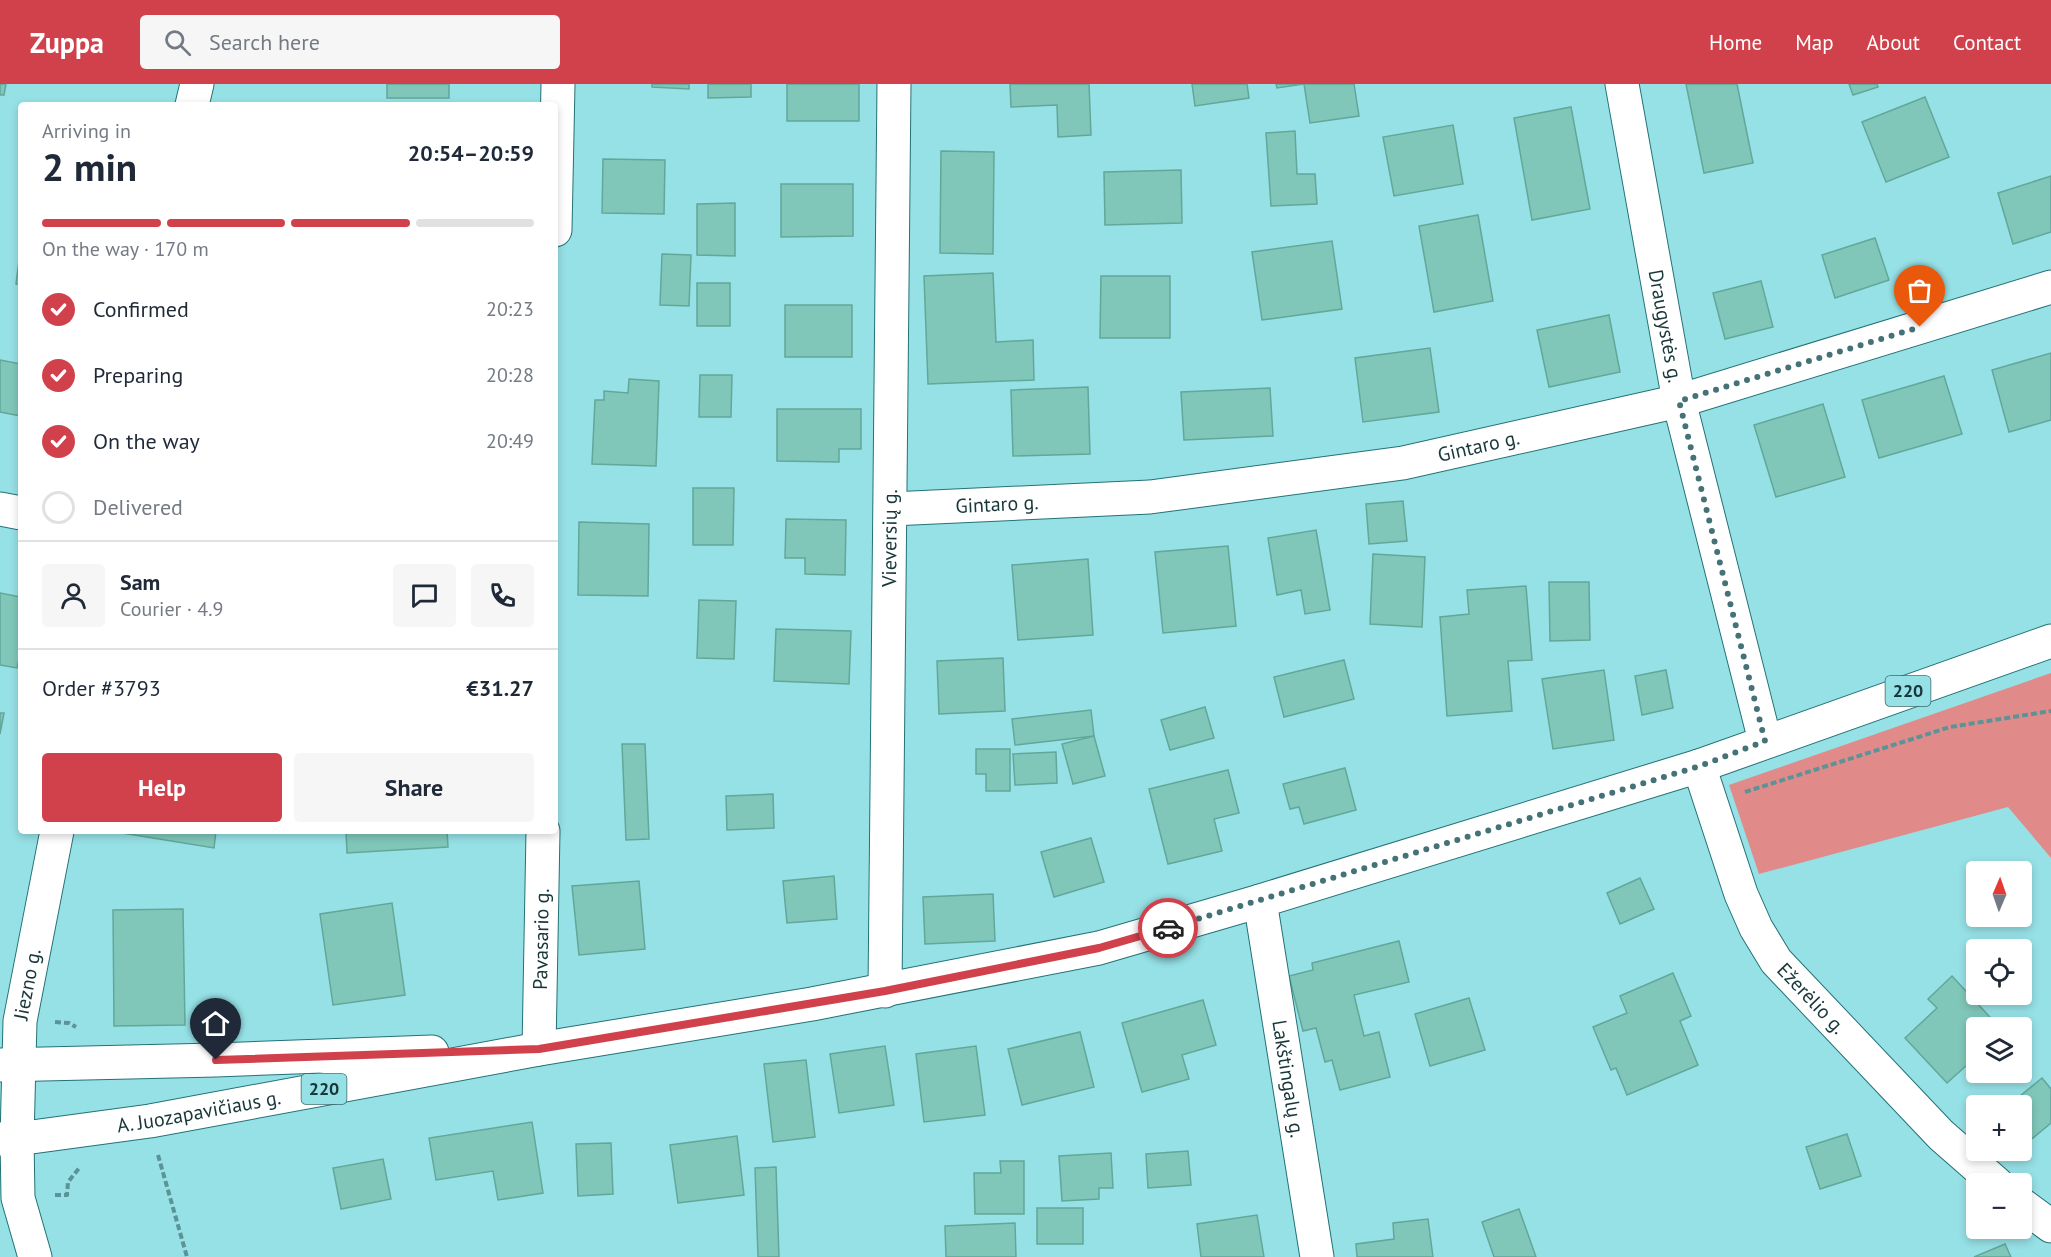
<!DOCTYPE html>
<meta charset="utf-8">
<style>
body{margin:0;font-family:"PT Sans",sans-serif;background:#f6f6f7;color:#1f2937;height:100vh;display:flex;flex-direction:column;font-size:22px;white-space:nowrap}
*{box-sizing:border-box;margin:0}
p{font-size:20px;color:#747a83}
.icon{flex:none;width:33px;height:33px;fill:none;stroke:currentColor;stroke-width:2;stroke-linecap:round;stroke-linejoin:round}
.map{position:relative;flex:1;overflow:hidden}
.drawer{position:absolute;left:18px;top:18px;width:540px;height:732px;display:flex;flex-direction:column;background:#fff;border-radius:6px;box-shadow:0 3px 9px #0003}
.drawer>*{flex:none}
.needle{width:39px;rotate:2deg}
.controls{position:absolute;left:1966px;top:777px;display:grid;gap:12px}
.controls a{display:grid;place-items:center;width:66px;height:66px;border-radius:6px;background:#fff;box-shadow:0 3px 9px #0003;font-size:30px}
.pin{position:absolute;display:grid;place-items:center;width:51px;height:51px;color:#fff;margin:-62px -26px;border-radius:50% 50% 50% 0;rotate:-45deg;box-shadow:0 0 6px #0007}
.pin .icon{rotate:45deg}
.courier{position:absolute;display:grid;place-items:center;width:60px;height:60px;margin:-30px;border:4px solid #d1414c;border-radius:50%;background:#fff;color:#222;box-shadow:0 2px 8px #0007}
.head em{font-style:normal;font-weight:700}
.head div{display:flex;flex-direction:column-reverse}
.head{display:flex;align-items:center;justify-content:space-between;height:102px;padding:0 24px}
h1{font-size:39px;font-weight:700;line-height:45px}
.bar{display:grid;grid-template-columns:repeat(4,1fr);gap:9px 6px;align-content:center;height:72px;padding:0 24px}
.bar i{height:8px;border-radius:4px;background:#e0e1e3}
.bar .active{background:#d1414c}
.bar p{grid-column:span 4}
.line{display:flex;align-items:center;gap:15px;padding:0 24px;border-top:2px solid #e0e1e3}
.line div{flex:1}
.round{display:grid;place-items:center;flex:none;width:63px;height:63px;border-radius:6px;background:#f6f6f7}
ol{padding:0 24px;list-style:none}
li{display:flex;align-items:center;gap:18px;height:66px}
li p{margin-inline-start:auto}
li .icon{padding:6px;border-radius:50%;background:#d1414c;color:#fff;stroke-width:4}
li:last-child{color:#747a83}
li i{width:33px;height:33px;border:3px solid #e0e1e3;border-radius:50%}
.action{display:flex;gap:12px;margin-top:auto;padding:12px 24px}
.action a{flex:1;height:69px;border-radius:6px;background:#d1414c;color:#fff;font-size:24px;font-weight:700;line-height:69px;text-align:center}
.action a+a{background:#f6f6f7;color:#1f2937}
header{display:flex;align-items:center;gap:36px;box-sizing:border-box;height:84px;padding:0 30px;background:#d1414c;color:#fff}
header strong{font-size:28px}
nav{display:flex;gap:33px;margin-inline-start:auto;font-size:21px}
.search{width:420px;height:54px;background:#f6f6f7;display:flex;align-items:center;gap:15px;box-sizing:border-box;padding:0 21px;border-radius:6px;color:#747a83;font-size:22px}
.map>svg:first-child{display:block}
</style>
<header>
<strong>Zuppa</strong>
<div class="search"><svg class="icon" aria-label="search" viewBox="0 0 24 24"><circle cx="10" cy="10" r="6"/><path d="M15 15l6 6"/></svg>Search here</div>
<nav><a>Home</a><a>Map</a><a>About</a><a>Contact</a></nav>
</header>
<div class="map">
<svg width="2051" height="1173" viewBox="0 0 2051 1173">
<rect width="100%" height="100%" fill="#96e1e6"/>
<path fill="#e08b8a" d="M2051,589V774L2008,723L1759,790L1729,701Z"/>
<g fill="#80c7ba" stroke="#61a79a" stroke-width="1.5">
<path d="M0,0H6L4,11H0Z"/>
<rect x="387" y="0" width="62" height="14"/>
<path d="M652,0H689V5L652,3Z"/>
<path d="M708,0H751V13L708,14Z"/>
<rect x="787" y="0" width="72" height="37"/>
<path d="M1010,0H1089L1091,51L1058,53L1057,21L1011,23Z"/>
<path d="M1192,0H1247L1249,14L1195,22Z"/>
<path d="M1276,0H1354L1359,32L1310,39L1304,0L1277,4Z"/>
<path d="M1686,0H1737L1753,79L1704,89Z"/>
<path d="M1849,0H1877L1878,3L1853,11Z"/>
<path d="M1925,13L1949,73L1886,98L1862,38Z"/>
<path d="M1571,23L1590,125L1532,136L1514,34Z"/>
<path d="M1453,41L1463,100L1394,112L1383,53Z"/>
<path d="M1295,47L1297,90H1315L1317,120L1271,122L1266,49Z"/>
<path d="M941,67L994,68L993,170L940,169Z"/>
<path d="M603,75L665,76L664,130L602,129Z"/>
<path d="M1181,86L1182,139L1105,141L1104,88Z"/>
<path d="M2051,92V148L2013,160L1998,109Z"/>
<path d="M781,100H853V152L781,153Z"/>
<path d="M735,119V172L697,171V120Z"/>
<path d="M1478,131L1493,217L1434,228L1419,142Z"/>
<path d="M1875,154L1889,196L1835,214L1822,171Z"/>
<path d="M1332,157L1342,225L1262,236L1252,168Z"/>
<path d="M21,160V201L16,200Z"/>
<path d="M662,170L691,171L689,222L660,221Z"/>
<path d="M993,189L996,258L1033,256L1034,296L928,300L924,192Z"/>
<path d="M1101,192H1170V254H1100Z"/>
<path d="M1761,197L1773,243L1725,255L1713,209Z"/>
<rect x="697" y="199" width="33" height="43"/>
<rect x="785" y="221" width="67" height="52"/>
<path d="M1609,231L1620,288L1549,303L1537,246Z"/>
<path d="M1430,264L1439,328L1363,338L1355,274Z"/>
<path d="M2051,269V336L2009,348L1992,286Z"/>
<path d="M0,276L21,280V332L0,328Z"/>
<path d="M700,291H732L731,333H699Z"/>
<path d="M1944,292L1962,350L1879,374L1862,316Z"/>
<path d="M629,295L659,297L656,382L592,380L595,316H604V307L628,309Z"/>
<path d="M1088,303L1090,370L1013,372L1011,306Z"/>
<path d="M1270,304L1273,352L1184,356L1181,308Z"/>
<path d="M1823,320L1845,393L1776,413L1754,341Z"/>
<path d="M777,325H861V365H839V378L777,377Z"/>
<path d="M693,404H734L733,461H693Z"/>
<path d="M1403,417L1407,457L1369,460L1366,420Z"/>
<path d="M786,435L846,436L845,491L805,490V474H785Z"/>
<path d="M579,438L649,440L648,512L578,511Z"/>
<path d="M1316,446L1330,526L1305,530L1301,506L1277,511L1268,454Z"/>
<path d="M1228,462L1236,542L1163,549L1155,468Z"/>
<path d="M1373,470L1425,473L1422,543L1370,540Z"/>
<path d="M1088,475L1093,551L1018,556L1012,481Z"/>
<path d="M1549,498H1589L1590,556L1550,557Z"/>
<path d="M1526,502L1532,576L1508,577L1512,627L1447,632L1440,533L1469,530L1467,506Z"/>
<path d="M0,509L21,513V566L17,584L0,581Z"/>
<path d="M699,516L736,517L734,575L697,574Z"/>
<path d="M776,545L851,547L849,600L774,597Z"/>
<path d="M1003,574L1005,627L939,630L937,577Z"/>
<path d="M1344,576L1354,615L1284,633L1274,593Z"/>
<path d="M1604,586L1614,656L1553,665L1542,595Z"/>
<path d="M1666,586L1673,624L1642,631L1635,592Z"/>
<path d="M1205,623L1214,654L1170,666L1161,636Z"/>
<path d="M1091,626L1094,652L1015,661L1012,635Z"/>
<path d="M0,629H4L0,650Z"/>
<path d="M1094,652L1105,692L1073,700L1062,660Z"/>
<path d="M622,660H645L649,755L626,756Z"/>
<path d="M976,665H1010V707H986V690H976Z"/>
<path d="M1056,668L1057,699L1015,701L1013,670Z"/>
<path d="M1345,684L1356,726L1304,740L1299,723L1290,725L1283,700Z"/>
<path d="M1228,686L1239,729L1214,735L1222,767L1168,780L1149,705Z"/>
<path d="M773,710L774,744L727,746L726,712Z"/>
<path d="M110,747H216L214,764Z"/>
<path d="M346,747H447L448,763L347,769Z"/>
<path d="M1091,754L1104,798L1054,813L1041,768Z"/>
<path d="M834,792L837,835L787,839L783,797Z"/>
<path d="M1640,794L1654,825L1620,840L1607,809Z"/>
<path d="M639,797L645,865L579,871L572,802Z"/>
<path d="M993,810L995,857L925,860L923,813Z"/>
<path d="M392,819L405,911L333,921L320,830Z"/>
<path d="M183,825L185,941L114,942L113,826Z"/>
<path d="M1399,857L1409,898L1354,911L1364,952L1379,948L1390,993L1340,1006L1332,976L1325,978L1316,944L1303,947L1289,892L1313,886L1312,879Z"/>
<path d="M1673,889L1691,932L1680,937L1698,981L1627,1011L1616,984L1611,986L1593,943L1627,929L1620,912Z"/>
<path d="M1952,892L2000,944H1977V972L1947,999L1905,954L1937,924L1928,915Z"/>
<path d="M1469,914L1485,966L1430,982L1415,930Z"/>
<path d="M1203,916L1216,961L1182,971L1189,995L1142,1008L1122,939Z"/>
<path d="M1080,948L1094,1003L1022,1021L1008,965Z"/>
<path d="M885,962L894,1021L839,1029L830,970Z"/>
<path d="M976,962L985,1031L924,1038L916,970Z"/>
<path d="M806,976L815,1053L773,1058L764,980Z"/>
<path d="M2042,994L2051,1005V1039L2022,1063V1022H2008Z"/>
<path d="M532,1038L543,1109L498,1116L493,1087L436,1096L429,1054Z"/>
<path d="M1847,1050L1861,1092L1820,1105L1806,1063Z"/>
<path d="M737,1052L744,1111L678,1119L670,1061Z"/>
<path d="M611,1059L613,1110L578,1112L576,1060Z"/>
<path d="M1188,1067L1191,1101L1148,1104L1146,1070Z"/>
<path d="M1111,1069L1113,1104H1099V1115L1062,1117L1059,1072Z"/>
<path d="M383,1075L391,1115L341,1125L333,1084Z"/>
<path d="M1000,1077H1024V1130H975L974,1089H1001Z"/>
<path d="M776,1083L779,1173H758L755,1084Z"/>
<rect x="1037" y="1124" width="46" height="36"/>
<path d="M1519,1125L1536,1173H1494L1482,1138Z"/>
<path d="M1257,1131L1264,1173H1201L1197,1140Z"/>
<path d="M1428,1135L1433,1173H1357L1356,1160L1394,1155L1393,1139Z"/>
<path d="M1015,1139L1016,1173H946L945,1142Z"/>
<path d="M2005,1160L2011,1173H1974Z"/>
</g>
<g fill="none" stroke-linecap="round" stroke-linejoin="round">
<defs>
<g id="minor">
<path id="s1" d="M1622,0L1679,317L1765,657"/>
<path d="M192,21L197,0"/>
<path d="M555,146L558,0"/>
<path d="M0,425L21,429"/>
<path id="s2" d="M891,425L1150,413L1403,379L1679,317L2051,203"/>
<path id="s3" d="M1699,682L1741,810L1756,844L1776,877L1941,1051L1997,1100"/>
<path id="s4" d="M1260,817L1317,1173"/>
<path id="s5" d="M885,907L894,0"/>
<path id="s6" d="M539,965L543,747"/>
<path d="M2022,1121L2051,1142"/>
<path id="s7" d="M35,1173L18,1114L17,1055L20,937L57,747"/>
</g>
<g id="primary">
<path d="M0,981L216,976L432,968"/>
<path id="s8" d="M0,1055H17L150,1037L539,965L812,920L1099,864L1260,817L1699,682L2051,557"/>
</g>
</defs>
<use href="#minor" stroke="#237277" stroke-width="35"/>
<use href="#primary" stroke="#237277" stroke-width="35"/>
<g stroke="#5c9397" stroke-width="4" stroke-dasharray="6 3" stroke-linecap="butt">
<path d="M1745,708L1950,643L2051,627"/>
<path d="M55,938L69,939L76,943"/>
<path d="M158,1071L187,1173"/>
<path d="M55,1111H67L68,1098L80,1083"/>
</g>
<use href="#minor" stroke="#fff" stroke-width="33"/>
<use href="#primary" stroke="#fff" stroke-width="33"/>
</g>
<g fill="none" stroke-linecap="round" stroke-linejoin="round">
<path stroke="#447276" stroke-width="6" stroke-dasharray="0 10.8" d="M1168,844L1700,682L1765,657L1679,317L1920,243"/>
<path stroke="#d1414c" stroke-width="8" d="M216,976L539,965L885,907L1099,864L1168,844"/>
</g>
<g text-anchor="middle" stroke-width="4.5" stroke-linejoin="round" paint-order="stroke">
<g fill="#96e1e6" stroke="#3e6a6d" stroke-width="1.5">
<rect x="1885.5" y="592" width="45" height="30" rx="4.5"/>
<rect x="301.5" y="990" width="45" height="30" rx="4.5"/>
</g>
<g font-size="18" font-weight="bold" fill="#183739">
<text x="1908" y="613">220</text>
<text x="324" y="1011">220</text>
</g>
<g font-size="20" fill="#183739" stroke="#96e1e6">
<text dy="7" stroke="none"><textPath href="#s1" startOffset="246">Draugystės g.</textPath></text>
<text dy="7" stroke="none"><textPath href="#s2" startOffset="592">Gintaro g.</textPath></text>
<text dy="7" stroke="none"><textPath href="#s2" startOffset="106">Gintaro g.</textPath></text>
<text dy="7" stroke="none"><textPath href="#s5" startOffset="453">Vieversių g.</textPath></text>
<text dy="7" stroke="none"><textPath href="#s6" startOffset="110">Pavasario g.</textPath></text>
<text dy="7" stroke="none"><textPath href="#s7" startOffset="276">Jiezno g.</textPath></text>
<text dy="7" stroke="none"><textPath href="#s3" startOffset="262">Ežerėlio g.</textPath></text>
<text dy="7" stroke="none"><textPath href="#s4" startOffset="180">Lakštingalų g.</textPath></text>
<text dy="7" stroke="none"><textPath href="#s8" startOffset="201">A. Juozapavičiaus g.</textPath></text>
</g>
</g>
</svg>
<div class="controls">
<a><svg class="needle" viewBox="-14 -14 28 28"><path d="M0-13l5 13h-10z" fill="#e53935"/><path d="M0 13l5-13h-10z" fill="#747a83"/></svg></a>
<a><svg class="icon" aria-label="locate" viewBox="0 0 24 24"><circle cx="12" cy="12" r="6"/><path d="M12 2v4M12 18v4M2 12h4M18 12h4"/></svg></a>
<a><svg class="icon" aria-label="layers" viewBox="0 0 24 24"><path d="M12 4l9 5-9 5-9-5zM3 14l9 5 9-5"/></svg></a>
<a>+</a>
<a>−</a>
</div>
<div class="pin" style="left:1920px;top:243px;background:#ea580c"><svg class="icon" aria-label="bag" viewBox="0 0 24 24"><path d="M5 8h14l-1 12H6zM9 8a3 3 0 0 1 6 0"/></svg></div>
<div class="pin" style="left:216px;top:976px;background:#1f2937"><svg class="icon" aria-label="home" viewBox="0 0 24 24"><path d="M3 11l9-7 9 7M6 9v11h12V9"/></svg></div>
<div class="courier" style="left:1168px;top:844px"><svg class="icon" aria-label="car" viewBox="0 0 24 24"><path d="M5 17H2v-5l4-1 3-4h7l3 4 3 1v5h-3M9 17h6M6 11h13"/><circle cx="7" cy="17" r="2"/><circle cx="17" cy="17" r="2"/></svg></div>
<section class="drawer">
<div class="head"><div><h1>2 min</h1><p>Arriving in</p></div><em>20:54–20:59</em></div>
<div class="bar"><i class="active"></i><i class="active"></i><i class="active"></i><i></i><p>On the way · 170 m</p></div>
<ol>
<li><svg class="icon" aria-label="check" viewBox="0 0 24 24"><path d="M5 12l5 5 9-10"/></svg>Confirmed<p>20:23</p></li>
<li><svg class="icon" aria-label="check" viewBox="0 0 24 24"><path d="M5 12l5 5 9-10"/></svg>Preparing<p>20:28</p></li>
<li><svg class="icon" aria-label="check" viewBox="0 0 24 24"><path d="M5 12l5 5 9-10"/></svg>On the way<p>20:49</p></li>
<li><i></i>Delivered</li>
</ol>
<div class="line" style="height:108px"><a class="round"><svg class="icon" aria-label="person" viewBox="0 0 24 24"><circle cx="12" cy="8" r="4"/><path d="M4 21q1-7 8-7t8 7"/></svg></a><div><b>Sam</b><p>Courier · 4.9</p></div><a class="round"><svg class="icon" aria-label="chat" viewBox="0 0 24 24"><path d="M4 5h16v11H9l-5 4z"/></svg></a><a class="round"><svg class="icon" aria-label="phone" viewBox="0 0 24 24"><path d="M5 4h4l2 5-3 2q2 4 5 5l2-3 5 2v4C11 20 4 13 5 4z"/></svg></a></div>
<div class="line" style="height:78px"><div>Order #3793</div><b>€31.27</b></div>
<div class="action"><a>Help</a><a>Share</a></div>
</section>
</div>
